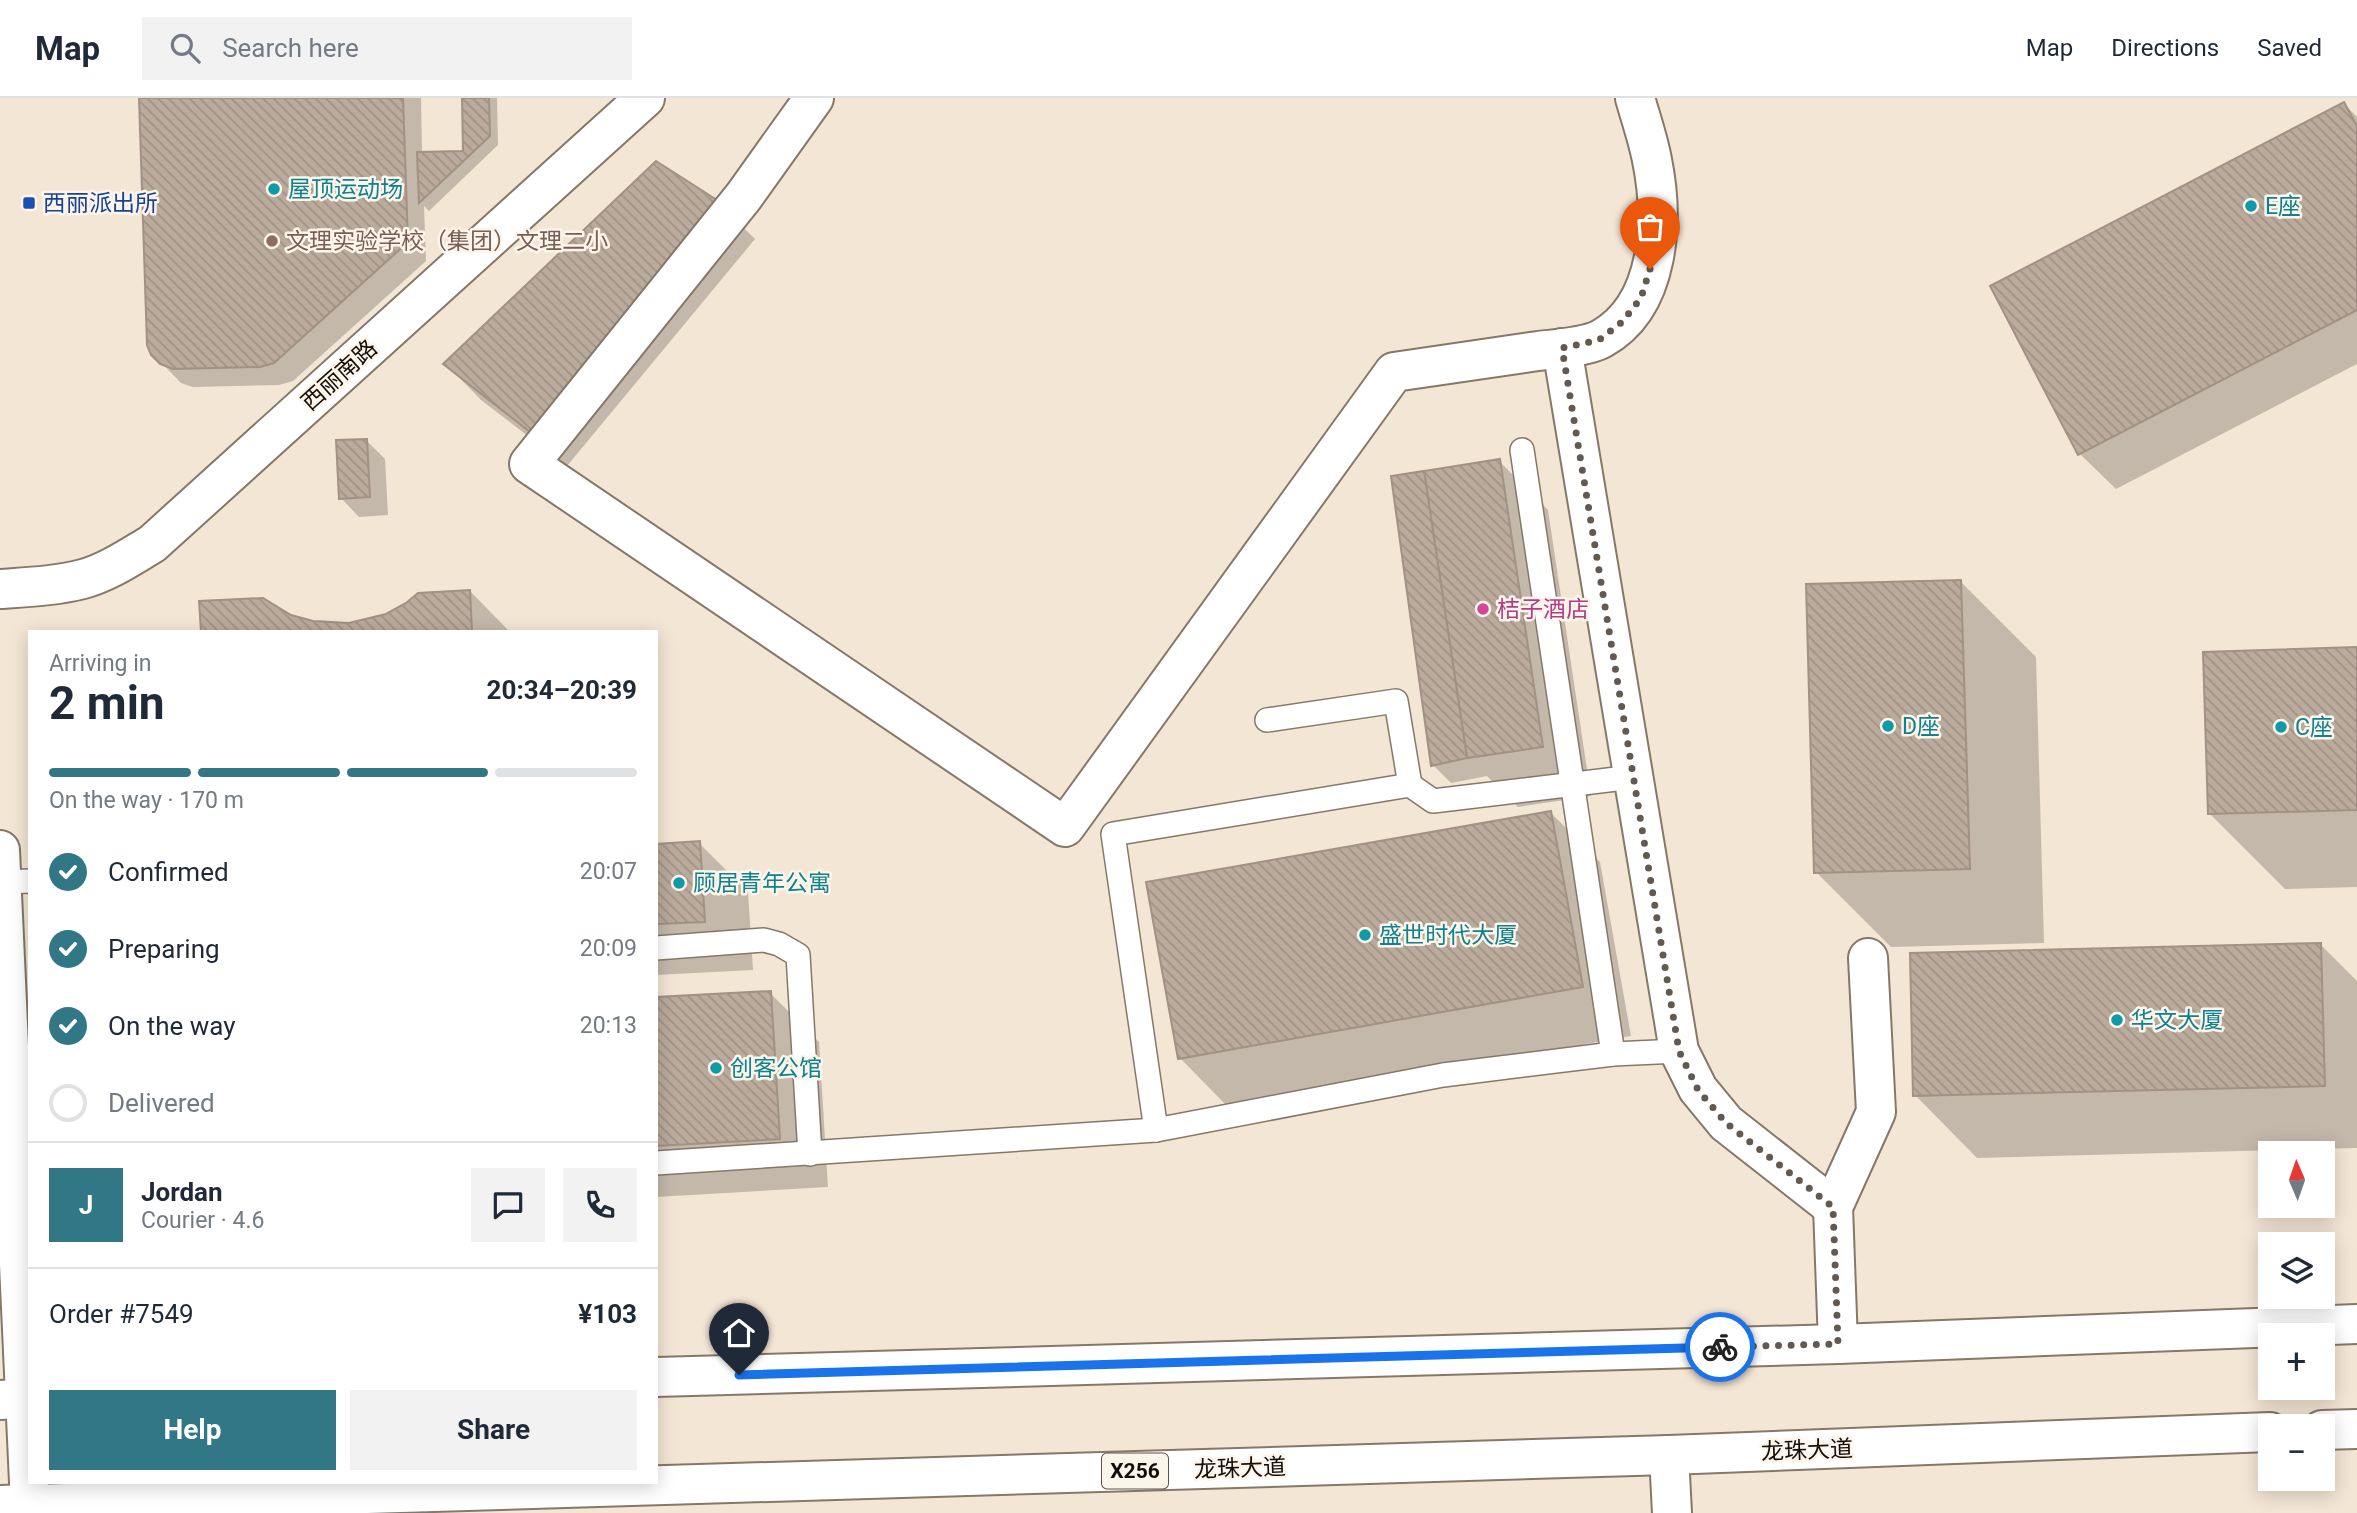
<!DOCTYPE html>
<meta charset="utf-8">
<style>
body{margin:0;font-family:Roboto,"Noto Sans SC",sans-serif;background:#f2f2f3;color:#1f2937;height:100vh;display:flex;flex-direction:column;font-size:26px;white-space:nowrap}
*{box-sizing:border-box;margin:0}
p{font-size:23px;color:#747a83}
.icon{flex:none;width:38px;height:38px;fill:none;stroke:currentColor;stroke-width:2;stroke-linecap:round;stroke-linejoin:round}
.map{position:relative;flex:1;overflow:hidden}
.side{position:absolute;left:28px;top:532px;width:630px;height:854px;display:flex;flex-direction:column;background:#fff;border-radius:0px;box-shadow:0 4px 18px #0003}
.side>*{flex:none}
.needle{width:46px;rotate:358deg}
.controls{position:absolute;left:2258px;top:1043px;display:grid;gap:14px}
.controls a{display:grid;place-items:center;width:77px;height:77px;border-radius:0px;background:#fff;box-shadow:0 4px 18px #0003;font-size:35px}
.pin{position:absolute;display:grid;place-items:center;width:60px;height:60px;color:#fff;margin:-72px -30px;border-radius:50% 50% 50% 0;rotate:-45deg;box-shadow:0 0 7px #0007}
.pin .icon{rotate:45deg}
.courier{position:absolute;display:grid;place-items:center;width:70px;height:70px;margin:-35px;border:5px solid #1a73e8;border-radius:50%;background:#fff;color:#222;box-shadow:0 2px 9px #0007}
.summary em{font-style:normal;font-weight:700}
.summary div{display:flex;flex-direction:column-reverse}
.summary{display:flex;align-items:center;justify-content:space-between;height:119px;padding:0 21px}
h1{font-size:46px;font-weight:700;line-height:52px}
.bar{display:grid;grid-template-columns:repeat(4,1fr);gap:10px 7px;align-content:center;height:84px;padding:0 21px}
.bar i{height:9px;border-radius:5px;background:#e0e1e3}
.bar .on{background:#327785}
.bar p{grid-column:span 4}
.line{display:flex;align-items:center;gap:18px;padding:0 21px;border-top:2px solid #e0e1e3}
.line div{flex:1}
.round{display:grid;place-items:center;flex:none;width:74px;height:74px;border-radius:0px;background:#f2f2f3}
ol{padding:0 21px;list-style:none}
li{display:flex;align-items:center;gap:21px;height:77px}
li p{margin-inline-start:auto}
li .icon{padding:7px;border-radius:50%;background:#327785;color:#fff;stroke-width:4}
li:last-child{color:#747a83}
li i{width:38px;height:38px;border:4px solid #e0e1e3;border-radius:50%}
.primary-button{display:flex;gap:14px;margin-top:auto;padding:14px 21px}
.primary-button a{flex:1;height:80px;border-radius:0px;background:#327785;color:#fff;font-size:28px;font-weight:700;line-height:80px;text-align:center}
.primary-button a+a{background:#f2f2f3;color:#1f2937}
header{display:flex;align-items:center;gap:42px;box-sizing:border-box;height:98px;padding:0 35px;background:#fff;border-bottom:2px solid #e0e1e3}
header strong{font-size:33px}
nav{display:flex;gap:38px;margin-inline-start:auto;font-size:24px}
.search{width:490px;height:63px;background:#f2f2f3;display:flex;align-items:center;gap:18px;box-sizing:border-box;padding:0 24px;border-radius:0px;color:#747a83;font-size:26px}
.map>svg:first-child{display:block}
</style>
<header>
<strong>Map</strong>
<div class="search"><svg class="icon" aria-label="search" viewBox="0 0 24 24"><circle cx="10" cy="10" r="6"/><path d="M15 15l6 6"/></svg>Search here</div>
<nav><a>Map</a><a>Directions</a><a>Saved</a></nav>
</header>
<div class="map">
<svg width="2357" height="1415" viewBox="0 0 2357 1415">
<defs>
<pattern id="building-back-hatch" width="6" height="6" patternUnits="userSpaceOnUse" patternTransform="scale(1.75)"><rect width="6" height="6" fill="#bbab9d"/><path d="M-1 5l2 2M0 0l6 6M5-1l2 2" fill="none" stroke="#a09286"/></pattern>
</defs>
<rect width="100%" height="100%" fill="#f4e6d5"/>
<g fill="#0003">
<path d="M141,0H421L422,56L465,54L464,0H497L498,47L429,113L424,108L426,163L293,283L279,287L193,289L181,285L153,256Z"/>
<path d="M2344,6L2357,19V266L2116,391L2080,356Z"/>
<path d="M719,106L755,141L567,368L481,302L446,266Z"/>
<path d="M367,343L385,361L388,417L359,419L341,400Z"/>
<path d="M1499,363L1548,412L1591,698L1518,709L1487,678L1451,685L1433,667Z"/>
<path d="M1961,484L2036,559L2044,845L1891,849L1816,774Z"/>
<path d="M470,493L510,534H202L290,518L313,525L349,527Z"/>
<path d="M2357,551V789L2285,791L2210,716Z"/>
<path d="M1551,715L1600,764L1631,938L1229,1010L1180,960Z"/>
<path d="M699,745L748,794L753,872L656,877V747Z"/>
<path d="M2320,846L2357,883V1050L1977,1060L1915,997Z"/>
<path d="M770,895L819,944L828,1089L656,1099V901Z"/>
</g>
<g fill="url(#building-back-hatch)" stroke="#a29184" stroke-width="2">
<path d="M139,0H403L408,144L274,265L260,269L173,271L160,266L151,257L147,247Z"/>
<path d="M462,0H489L490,38L419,105L417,54L463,53Z"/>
<path d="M2344,4L2357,28V212L2078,357L1990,188Z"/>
<path d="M656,63L720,104L530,334L443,266Z"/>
<path d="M367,341L370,399L339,401L336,342Z"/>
<path d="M1500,361L1543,649L1467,660L1424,373Z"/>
<path d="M1424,373L1467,660L1431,668L1391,378Z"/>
<path d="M1961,482L1970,771L1814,775L1806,486Z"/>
<path d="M470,492L472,534H201L199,503L263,500L291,517L313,523L349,525L386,516L406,505L418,495Z"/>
<path d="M2357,549V712L2208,716L2203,554Z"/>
<path d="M1551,713L1583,889L1178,961L1146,784Z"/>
<path d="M700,743L705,824L656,826V746Z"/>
<path d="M2321,845L2325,988L1913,998L1910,855Z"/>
<path d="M771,893L780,1041L656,1048V899Z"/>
</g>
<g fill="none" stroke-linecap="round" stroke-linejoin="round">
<defs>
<g id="lane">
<path d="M1522,352L1613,956"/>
<path d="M1267,622L1396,603L1410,687"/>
<path d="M1,784L30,783"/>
<path d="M656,850L764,842L779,846L798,857L810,1056"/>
<path d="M1156,1032L1113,736L1410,687L1433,703L1633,679"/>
<path d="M656,1065L1156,1032L1443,977L1613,956L1679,953"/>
</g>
<g id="street">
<path d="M814,0L744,98L529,366L1065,729L1394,274C1442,267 1490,260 1538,253C1555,251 1586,249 1601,241C1661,208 1664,121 1652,62C1648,41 1641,21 1635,0"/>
<path d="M1562,250L1679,953L1698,991L1726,1025L1833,1109"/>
<path d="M1838,1246L1833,1109L1876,1014L1868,860"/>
</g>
<g id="secondary">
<path d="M0,491C28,489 56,488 83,481C108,474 130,459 152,446L645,0"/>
<path d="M0,752L30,1406"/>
<path d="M1669,1357L1672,1415"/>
</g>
<g id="primary">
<path d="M15,1070L30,1124"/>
<path d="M656,1279L1838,1246L2357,1226"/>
<path d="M0,1302L30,1300"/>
<path d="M2322,1332L2357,1331"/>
<path d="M0,1407L1669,1357L2270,1334"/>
</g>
</defs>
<use href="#lane" stroke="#857869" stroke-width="26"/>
<use href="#street" stroke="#857869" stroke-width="42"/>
<use href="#secondary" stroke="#857869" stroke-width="42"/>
<use href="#primary" stroke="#857869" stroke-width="42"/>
<use href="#lane" stroke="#fff" stroke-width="23"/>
<use href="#street" stroke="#fff" stroke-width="38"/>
<use href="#secondary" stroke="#fff" stroke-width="38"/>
<use href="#primary" stroke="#fff" stroke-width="38"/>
</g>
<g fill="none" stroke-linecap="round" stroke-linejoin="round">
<path stroke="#625a50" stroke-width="7" stroke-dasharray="0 12.6" d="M1650,171L1641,200L1622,224L1599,242L1562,250L1679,953L1698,992L1726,1025L1833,1109L1838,1246L1720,1249"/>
<path stroke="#1a73e8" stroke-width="9" d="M739,1277L1720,1249"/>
</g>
<g fill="#0f9aa8" stroke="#fdf4ea" stroke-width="2.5">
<circle cx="274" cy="91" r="7"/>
<circle cx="2251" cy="108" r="7"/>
<circle cx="1888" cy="628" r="7"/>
<circle cx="2281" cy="629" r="7"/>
<circle cx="679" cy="785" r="7"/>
<circle cx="1365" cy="837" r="7"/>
<circle cx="2117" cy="922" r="7"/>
<circle cx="716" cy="970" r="7"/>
</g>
<rect fill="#1a4fb4" stroke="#fdf4ea" stroke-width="2.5" x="22" y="98" width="14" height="14" rx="3.5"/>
<circle fill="#8d6e63" stroke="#fdf4ea" stroke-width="2.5" cx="272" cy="143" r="7"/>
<circle fill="#d1479c" stroke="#fdf4ea" stroke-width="2.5" cx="1483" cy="511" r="7"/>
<g text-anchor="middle" stroke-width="5" stroke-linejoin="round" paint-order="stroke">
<rect fill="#fdf4ea" stroke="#59534c" stroke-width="2" x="1102" y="1355.5" width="66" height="35" rx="5"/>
<g font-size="21" font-weight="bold" fill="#130e09">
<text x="1135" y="1380">X256</text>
</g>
<g font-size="23" fill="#0d838f" stroke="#fdf4ea" text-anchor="start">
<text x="288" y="99">屋顶运动场</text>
<text x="2265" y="116">E座</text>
<text x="1902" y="636">D座</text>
<text x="2295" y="637">C座</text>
<text x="693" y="793">顾居青年公寓</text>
<text x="1379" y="845">盛世时代大厦</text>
<text x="2131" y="930">华文大厦</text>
<text x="730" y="978">创客公馆</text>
</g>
<g font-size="23" fill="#164399" stroke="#fdf4ea" text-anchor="start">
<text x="43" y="113">西丽派出所</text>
</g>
<g font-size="23" fill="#785e54" stroke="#fdf4ea" text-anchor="start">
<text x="286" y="151">文理实验学校（集团）文理二小</text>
</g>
<g font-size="23" fill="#130e09" stroke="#fdf4ea">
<text transform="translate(339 277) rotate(-42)" y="8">西丽南路</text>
<text transform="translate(1807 1352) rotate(-2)" y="8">龙珠大道</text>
<text transform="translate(1240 1370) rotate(-2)" y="8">龙珠大道</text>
</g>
<g font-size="23" fill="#b23c85" stroke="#fdf4ea" text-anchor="start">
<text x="1497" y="519">桔子酒店</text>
</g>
</g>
</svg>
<div class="controls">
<a><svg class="needle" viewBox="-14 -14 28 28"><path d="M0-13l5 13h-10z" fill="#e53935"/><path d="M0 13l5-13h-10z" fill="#747a83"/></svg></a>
<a><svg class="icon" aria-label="layers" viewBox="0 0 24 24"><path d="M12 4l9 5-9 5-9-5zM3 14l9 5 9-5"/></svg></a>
<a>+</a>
<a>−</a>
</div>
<div class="pin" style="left:1650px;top:171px;background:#ea580c"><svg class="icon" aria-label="bag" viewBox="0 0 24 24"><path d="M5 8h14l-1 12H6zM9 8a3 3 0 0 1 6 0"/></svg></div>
<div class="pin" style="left:739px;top:1277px;background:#1f2937"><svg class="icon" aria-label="home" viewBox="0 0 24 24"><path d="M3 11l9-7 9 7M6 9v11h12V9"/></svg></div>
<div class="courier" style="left:1720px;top:1249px"><svg class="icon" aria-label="bike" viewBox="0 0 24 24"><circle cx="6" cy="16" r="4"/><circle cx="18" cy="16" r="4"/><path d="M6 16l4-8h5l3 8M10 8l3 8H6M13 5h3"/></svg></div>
<section class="side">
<div class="summary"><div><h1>2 min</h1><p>Arriving in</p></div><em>20:34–20:39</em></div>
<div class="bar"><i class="on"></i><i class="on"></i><i class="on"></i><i></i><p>On the way · 170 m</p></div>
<ol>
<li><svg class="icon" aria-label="check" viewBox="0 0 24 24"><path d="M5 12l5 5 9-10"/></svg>Confirmed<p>20:07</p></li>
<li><svg class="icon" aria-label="check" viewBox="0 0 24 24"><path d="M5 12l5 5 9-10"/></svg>Preparing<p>20:09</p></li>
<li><svg class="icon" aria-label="check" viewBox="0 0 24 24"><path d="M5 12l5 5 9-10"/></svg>On the way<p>20:13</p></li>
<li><i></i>Delivered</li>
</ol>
<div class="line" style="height:126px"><b class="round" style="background:#327785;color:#fff">J</b><div><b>Jordan</b><p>Courier · 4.6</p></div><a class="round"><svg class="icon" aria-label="chat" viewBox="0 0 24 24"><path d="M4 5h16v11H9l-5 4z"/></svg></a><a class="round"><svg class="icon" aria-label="phone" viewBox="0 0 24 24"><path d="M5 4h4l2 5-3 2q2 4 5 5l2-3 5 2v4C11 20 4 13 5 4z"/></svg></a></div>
<div class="line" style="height:91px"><div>Order #7549</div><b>¥103</b></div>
<div class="primary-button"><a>Help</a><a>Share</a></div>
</section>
</div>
